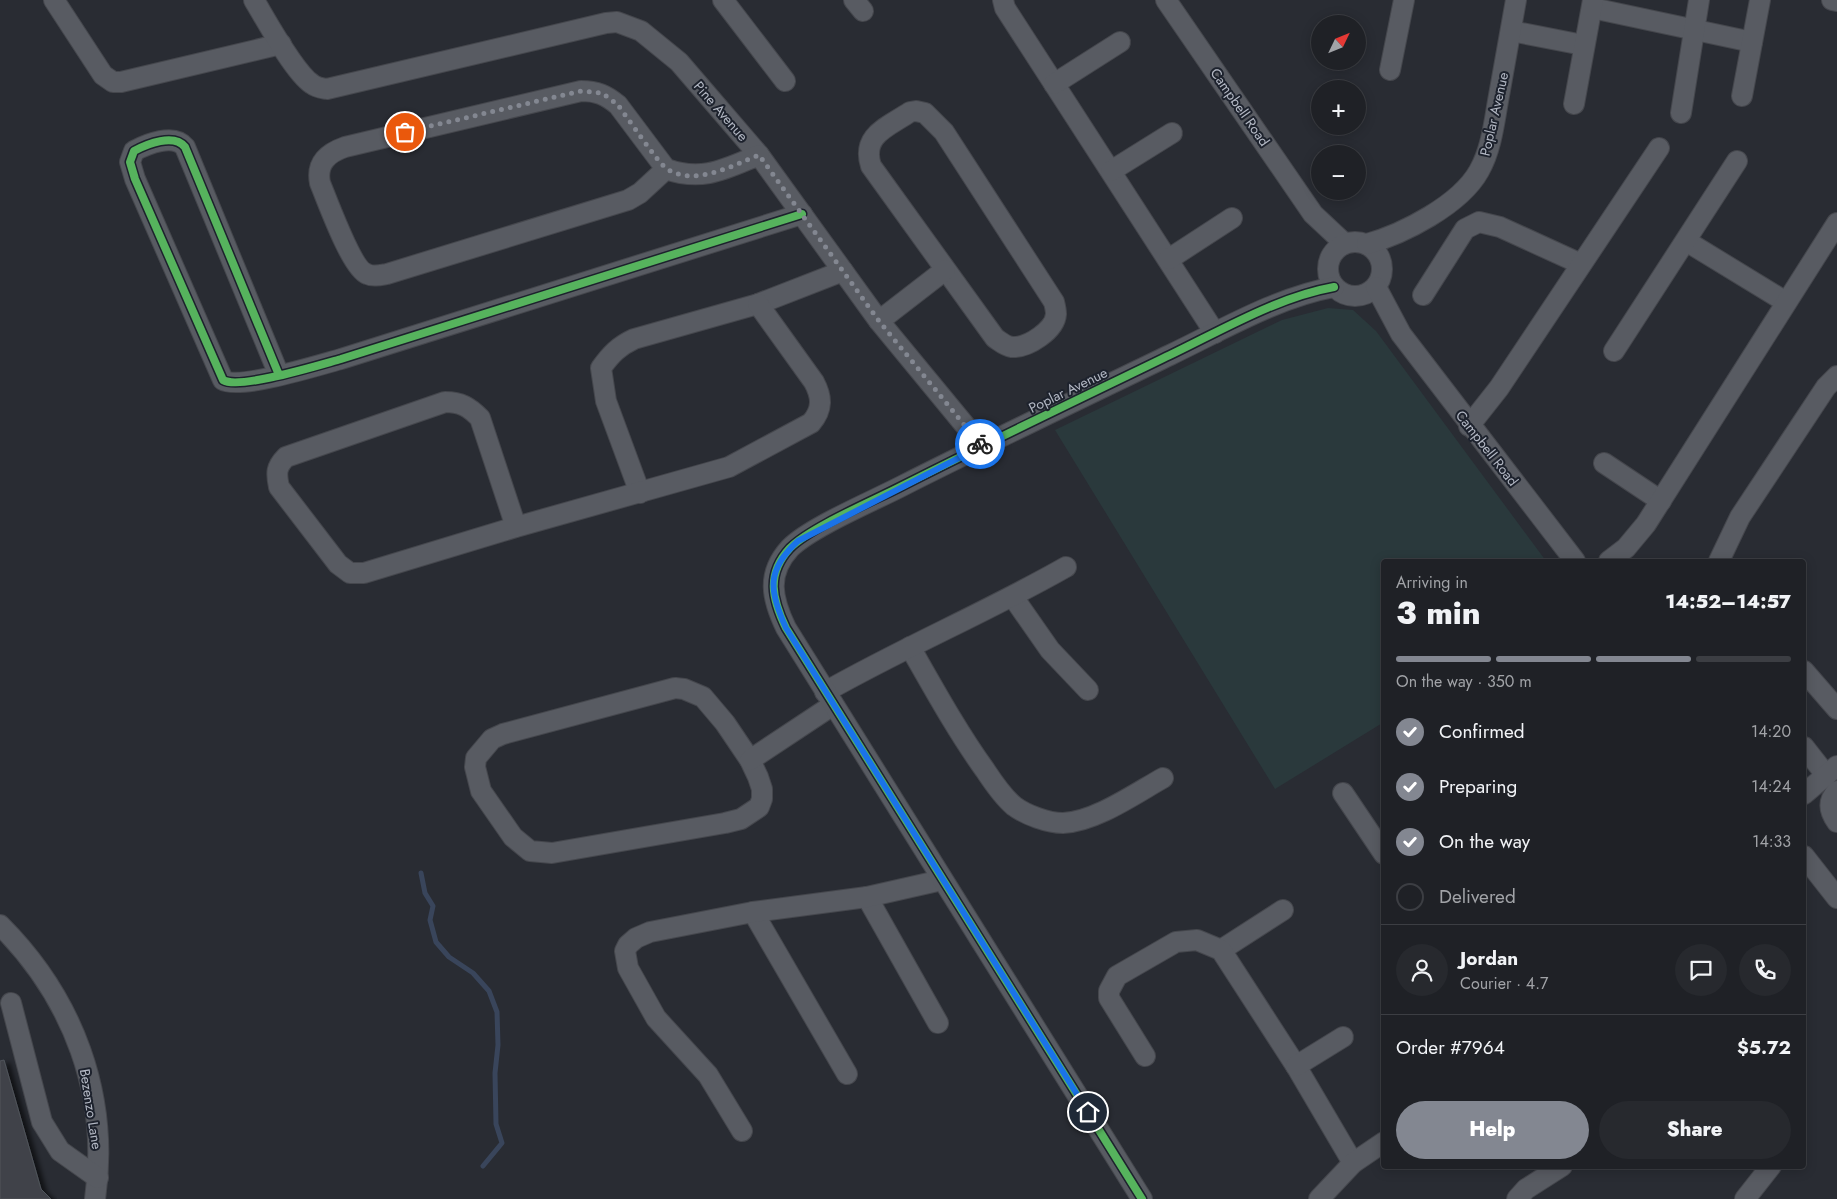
<!DOCTYPE html>
<meta charset="utf-8">
<style>
body{margin:0;font-family:Jost,sans-serif;background:#27292e;color:#f1f3f6;height:100vh;display:flex;flex-direction:column;font-size:19px;white-space:nowrap}
*{box-sizing:border-box;margin:0}
p{font-size:16px;color:#a1a3a7}
.icon{flex:none;width:28px;height:28px;fill:none;stroke:currentColor;stroke-width:2;stroke-linecap:round;stroke-linejoin:round}
.map{position:relative;flex:1;overflow:hidden}
.panel{position:absolute;left:1381px;top:559px;width:425px;height:610px;display:flex;flex-direction:column;background:#1f2126;border-radius:5px;box-shadow:0 2px 12px #0003,0 0 0 1px #3c3e43}
.panel>*{flex:none}
.needle{width:32px;rotate:47deg}
.tools{position:absolute;left:1311px;top:15px;display:grid;gap:10px}
.tools a{display:grid;place-items:center;width:55px;height:55px;border-radius:50%;background:#1f2126;box-shadow:0 2px 12px #0003,0 0 0 1px #3c3e43;font-size:25px}
.pin{position:absolute;display:grid;place-items:center;width:42px;height:42px;color:#fff;margin:-21px;border:2px solid #fff;border-radius:50%;box-shadow:0 1px 5px #0007}
.courier{position:absolute;display:grid;place-items:center;width:50px;height:50px;margin:-25px;border:4px solid #1a73e8;border-radius:50%;background:#fff;color:#222;box-shadow:0 1px 6px #0007}
.overview em{font-style:normal;font-weight:800}
.overview div{display:flex;flex-direction:column-reverse}
.overview{display:flex;align-items:center;justify-content:space-between;height:85px;padding:0 15px}
h1{font-size:32px;font-weight:800;line-height:38px}
.bar{display:grid;grid-template-columns:repeat(4,1fr);gap:8px 5px;align-content:center;height:60px;padding:0 15px}
.bar i{height:6px;border-radius:4px;background:#3c3e43}
.bar .on{background:#838791}
.bar p{grid-column:span 4}
.line{display:flex;align-items:center;gap:12px;padding:0 15px;border-top:1px solid #3c3e43}
.line div{flex:1}
.round{display:grid;place-items:center;flex:none;width:52px;height:52px;border-radius:26px;background:#27292e}
ol{padding:0 15px;list-style:none}
li{display:flex;align-items:center;gap:15px;height:55px}
li p{margin-inline-start:auto}
li .icon{padding:5px;border-radius:50%;background:#838791;color:#fff;stroke-width:4}
li:last-child{color:#a1a3a7}
li i{width:28px;height:28px;border:2px solid #3c3e43;border-radius:50%}
.action{display:flex;gap:10px;margin-top:auto;padding:10px 15px}
.action a{flex:1;height:58px;border-radius:30px;background:#838791;color:#fff;font-size:20px;font-weight:800;line-height:58px;text-align:center}
.action a+a{background:#27292e;color:#f1f3f6}
.map>svg:first-child{display:block}
</style>
<div class="map">
<svg width="1837" height="1199" viewBox="0 0 1837 1199">
<defs>
<filter id="shadow"><feDropShadow dx="5.5" dy="3" stdDeviation="2.5" flood-color="#0009"/></filter>
</defs>
<rect width="100%" height="100%" fill="#292c33"/>
<path fill="#2a393c" d="M1328,308L1353,310L1376,331L1546,561H1384V722L1275,789L1055,430L1282,320Z"/>
<g fill="none" stroke-linecap="round" stroke-linejoin="round">
<path stroke="#39455b" stroke-width="5" d="M421,873L425,893L433,906L430,920L436,942L449,957L473,973L489,991L497,1012L498,1045L495,1073L496,1124L502,1143L483,1166"/>
</g>
<path fill="#404348" stroke="#50545b" filter="url(#shadow)" d="M4,1060L41,1189L51,1199H0V1061Z"/>
<g fill="none" stroke-linecap="round" stroke-linejoin="round">
<defs>
<g id="minor">
<path d="M54,0L103,75L113,82H121L281,44"/>
<path d="M254,0C266,20 294,72 312,84C317,88 321,88 327,89L606,23L617,22L641,31L679,62L759,155L879,321L982,446"/>
<path d="M723,0L785,81"/>
<path d="M854,0L863,11"/>
<path d="M1003,0L1005,8L1215,333"/>
<path d="M1166,0L1313,214L1344,243"/>
<path d="M1832,0L1837,1"/>
<path d="M1592,8L1752,42"/>
<path d="M1511,31L1583,45"/>
<path d="M1390,70L1404,0"/>
<path d="M1054,84L1120,42"/>
<path d="M1742,96L1760,0"/>
<path d="M1574,104L1593,0"/>
<path d="M916,111L925,113L944,132L1054,302C1055,306 1056,310 1056,314C1055,330 1028,348 1012,347C1005,346 1001,342 995,338L871,166C861,135 888,127 910,112Z"/>
<path d="M1681,113L1699,0"/>
<path d="M666,169L640,193L628,200L387,274C381,275 373,277 367,274C352,269 327,200 320,183C316,163 328,153 345,147L581,91C597,91 606,95 618,105L666,169C703,182 725,169 759,155"/>
<path d="M1111,171L1172,133"/>
<path d="M1686,241L1786,302"/>
<circle cx="1355" cy="269" r="27"/>
<path d="M1367,244C1403,234 1460,205 1479,171C1491,150 1494,124 1498,101C1504,67 1510,34 1516,0"/>
<path d="M1169,259L1232,218"/>
<path d="M1376,287L1401,334L1575,561"/>
<path d="M1423,295L1465,229L1479,222L1500,227L1581,264"/>
<path d="M879,321L945,270"/>
<path d="M1614,351L1737,161"/>
<path d="M279,375L185,147C174,133 147,144 134,151L130,162L135,179L223,380C239,390 319,365 341,359L802,214"/>
<path d="M1469,426L1499,388L1659,148"/>
<path d="M1604,463L1661,501"/>
<path d="M640,493L606,401L601,368C611,354 619,346 634,339L758,304L843,271"/>
<path d="M516,527L480,418C469,407 461,402 445,402L286,457C276,467 276,473 279,487L338,564L350,573H364L516,527L729,467L811,423C823,409 822,397 814,382L758,304"/>
<path d="M1609,561L1626,548L1646,524L1837,223"/>
<path d="M1719,561L1740,517L1826,387L1837,376"/>
<path d="M1013,597L1050,650L1088,690"/>
<path d="M910,647C934,689 957,731 985,770C993,782 1002,796 1014,806C1026,815 1048,823 1063,823C1095,822 1136,793 1163,778"/>
<path d="M1804,671L1837,709"/>
<path d="M675,688L684,689L703,697L725,723L750,760L758,777L762,789V799L759,807L741,819L725,823L552,853L530,851L513,837L481,791L475,767L476,758L492,739L503,734Z"/>
<path d="M825,692C904,647 987,612 1066,567"/>
<path d="M1804,747L1826,775"/>
<path d="M750,760L833,705"/>
<path d="M1837,791C1827,802 1829,811 1837,822"/>
<path d="M1343,793L1384,854"/>
<path d="M1804,794L1837,766"/>
<path d="M1804,856L1837,898"/>
<path d="M867,897L938,1023"/>
<path d="M753,912L847,1074"/>
<path d="M0,925C73,998 110,1095 95,1199"/>
<path d="M1221,950L1283,910"/>
<path d="M11,1003L42,1122L60,1151L98,1178"/>
<path d="M1145,1056L1109,998V991L1117,976L1176,942L1197,940L1221,950L1296,1066L1353,1163"/>
<path d="M1296,1066L1343,1037"/>
<path d="M742,1131L708,1075L656,1018L628,968L625,951L628,945L636,938L650,932L753,912L867,897L942,880"/>
<path d="M1142,1199L786,628C772,599 766,574 790,548C811,527 873,501 902,486C991,441 1081,398 1170,355C1222,330 1278,297 1334,287"/>
<path d="M1319,1199L1353,1163L1384,1142"/>
<path d="M1517,1199L1526,1189L1562,1166"/>
<path d="M1745,1199L1771,1166"/>
</g>
</defs>
<use href="#minor" stroke="#45474d" stroke-width="22"/>
<use href="#minor" stroke="#585b62" stroke-width="20"/>
<defs>
<g id="cycleway">
<path d="M279,375L185,147C174,133 147,144 134,151L130,162L135,179L223,380C239,390 319,365 341,359L802,214"/>
<path d="M1142,1199L786,628C772,599 766,574 790,548C811,527 873,501 902,486C991,441 1081,398 1170,355C1222,330 1278,297 1334,287"/>
</g>
</defs>
<use href="#cycleway" stroke="#1d222d" stroke-width="11"/>
<use href="#cycleway" stroke="#56b35d" stroke-width="8"/>
</g>
<g fill="none" stroke-linecap="round" stroke-linejoin="round">
<path stroke="#838791" stroke-width="5" stroke-dasharray="0 9" d="M405,132L581,91L602,93L618,105C627,117 658,163 667,169C695,187 733,165 759,155L879,321L980,444"/>
<path stroke="#1a73e8" stroke-width="6" d="M980,444L982,446L798,541C766,570 769,591 786,628L1088,1112"/>
</g>
<g text-anchor="middle" stroke-width="4" stroke-linejoin="round" paint-order="stroke">
<g font-size="14" fill="#b3b8c4" stroke="#1d222d">
<text transform="translate(1240 107) rotate(55)" y="5">Campbell Road</text>
<text transform="translate(721 111) rotate(49)" y="5">Pine Avenue</text>
<text transform="translate(1494 114) rotate(-77)" y="5">Poplar Avenue</text>
<text transform="translate(1068 390) rotate(-26)" y="5">Poplar Avenue</text>
<text transform="translate(1487 448) rotate(52)" y="5">Campbell Road</text>
<text transform="translate(91 1109) rotate(81)" y="5">Bezenzo Lane</text>
</g>
</g>
</svg>
<div class="tools">
<a><svg class="needle" viewBox="-14 -14 28 28"><path d="M0-13l5 13h-10z" fill="#e53935"/><path d="M0 13l5-13h-10z" fill="#a1a3a7"/></svg></a>
<a>+</a>
<a>−</a>
</div>
<div class="pin" style="left:405px;top:132px;background:#ea580c"><svg class="icon" aria-label="bag" viewBox="0 0 24 24"><path d="M5 8h14l-1 12H6zM9 8a3 3 0 0 1 6 0"/></svg></div>
<div class="pin" style="left:1088px;top:1112px;background:#1f2937"><svg class="icon" aria-label="home" viewBox="0 0 24 24"><path d="M3 11l9-7 9 7M6 9v11h12V9"/></svg></div>
<div class="courier" style="left:980px;top:444px"><svg class="icon" aria-label="bike" viewBox="0 0 24 24"><circle cx="6" cy="16" r="4"/><circle cx="18" cy="16" r="4"/><path d="M6 16l4-8h5l3 8M10 8l3 8H6M13 5h3"/></svg></div>
<section class="panel">
<div class="overview"><div><h1>3 min</h1><p>Arriving in</p></div><em>14:52–14:57</em></div>
<div class="bar"><i class="on"></i><i class="on"></i><i class="on"></i><i></i><p>On the way · 350 m</p></div>
<ol>
<li><svg class="icon" aria-label="check" viewBox="0 0 24 24"><path d="M5 12l5 5 9-10"/></svg>Confirmed<p>14:20</p></li>
<li><svg class="icon" aria-label="check" viewBox="0 0 24 24"><path d="M5 12l5 5 9-10"/></svg>Preparing<p>14:24</p></li>
<li><svg class="icon" aria-label="check" viewBox="0 0 24 24"><path d="M5 12l5 5 9-10"/></svg>On the way<p>14:33</p></li>
<li><i></i>Delivered</li>
</ol>
<div class="line" style="height:90px"><a class="round"><svg class="icon" aria-label="person" viewBox="0 0 24 24"><circle cx="12" cy="8" r="4"/><path d="M4 21q1-7 8-7t8 7"/></svg></a><div><b>Jordan</b><p>Courier · 4.7</p></div><a class="round"><svg class="icon" aria-label="chat" viewBox="0 0 24 24"><path d="M4 5h16v11H9l-5 4z"/></svg></a><a class="round"><svg class="icon" aria-label="phone" viewBox="0 0 24 24"><path d="M5 4h4l2 5-3 2q2 4 5 5l2-3 5 2v4C11 20 4 13 5 4z"/></svg></a></div>
<div class="line" style="height:65px"><div>Order #7964</div><b>$5.72</b></div>
<div class="action"><a>Help</a><a>Share</a></div>
</section>
</div>
